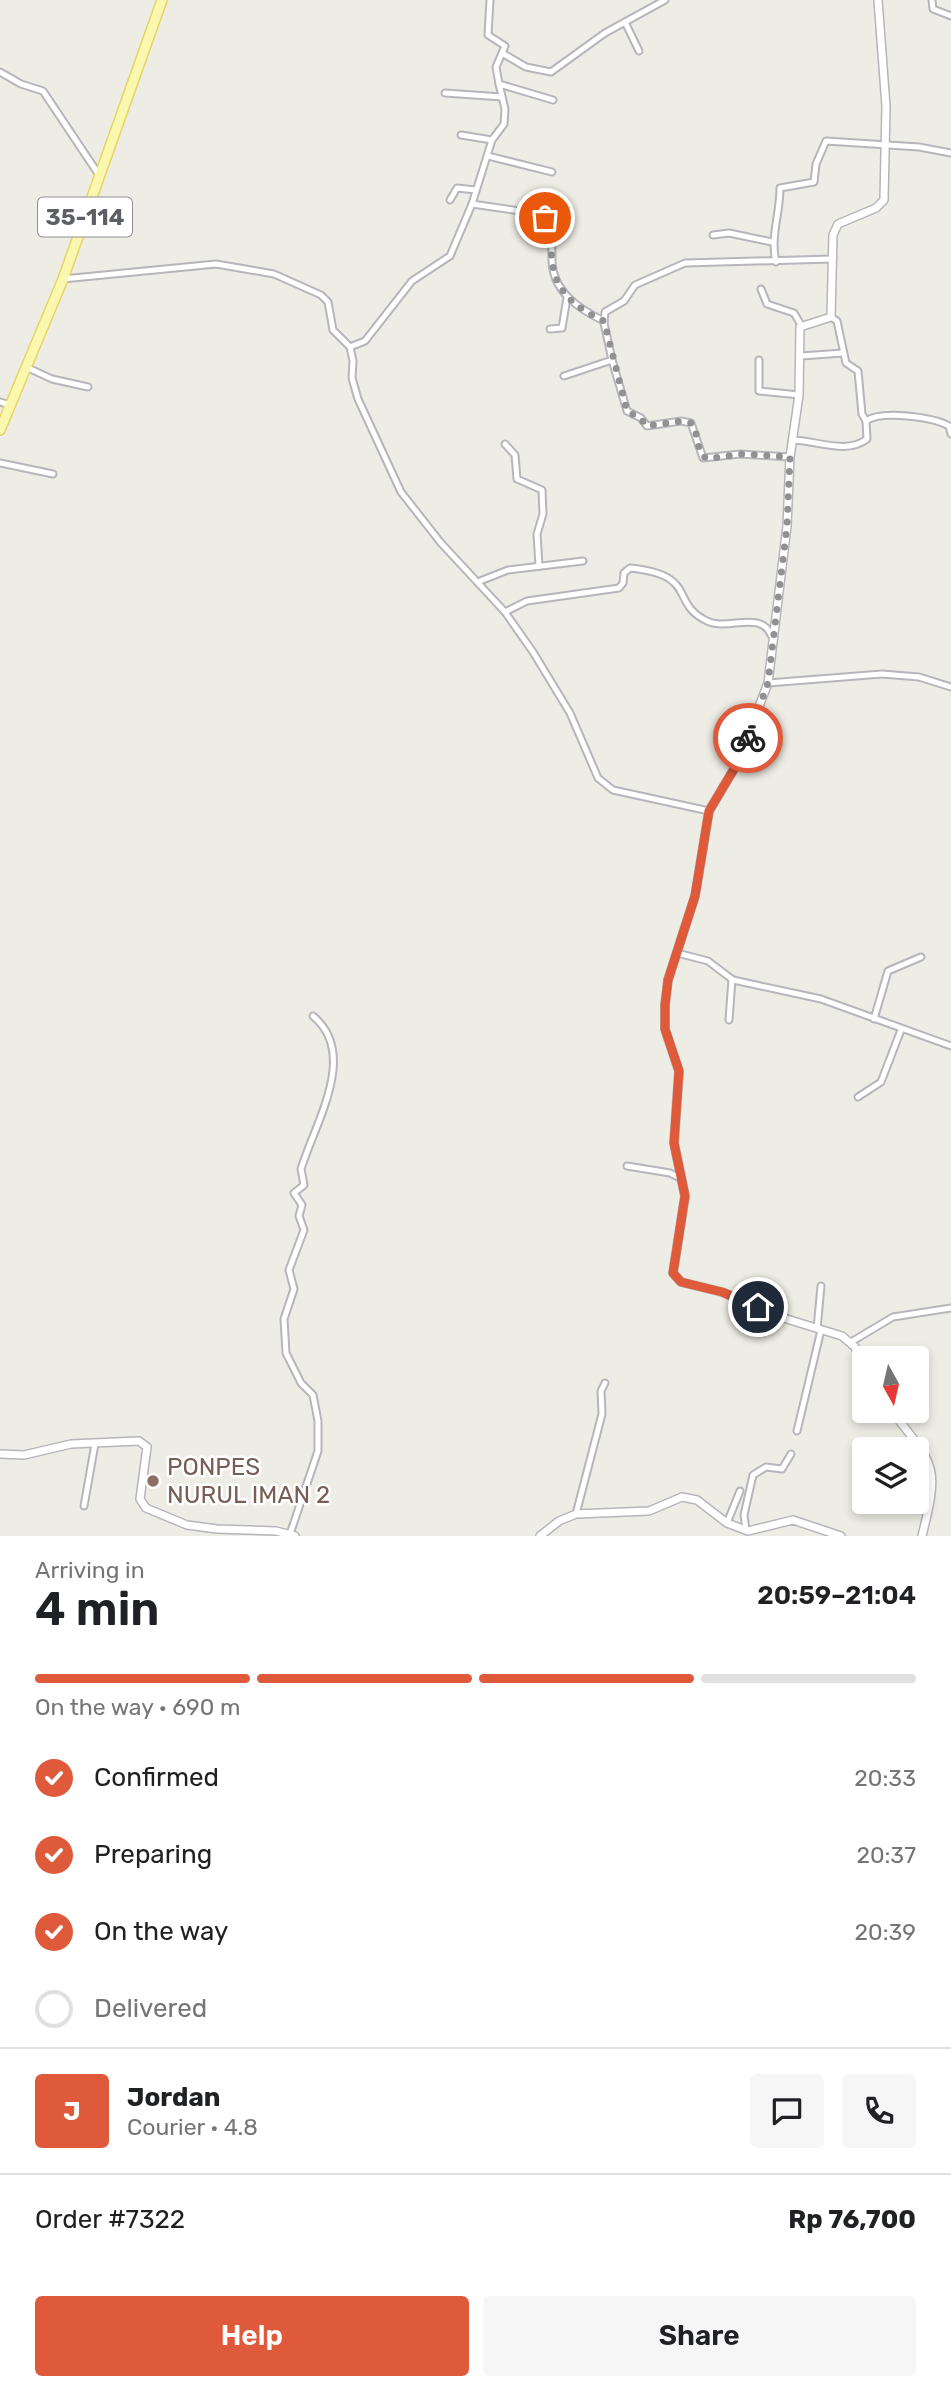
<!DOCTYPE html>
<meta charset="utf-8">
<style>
body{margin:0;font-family:Rubik,sans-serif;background:#f6f6f6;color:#202124;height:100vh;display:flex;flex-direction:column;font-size:26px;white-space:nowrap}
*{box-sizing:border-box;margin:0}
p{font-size:23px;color:#757577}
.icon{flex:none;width:38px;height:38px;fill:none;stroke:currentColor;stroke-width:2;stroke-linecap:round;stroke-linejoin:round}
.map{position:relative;height:1536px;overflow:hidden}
.drawer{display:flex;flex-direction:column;background:#fff;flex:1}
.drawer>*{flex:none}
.needle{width:46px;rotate:172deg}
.buttons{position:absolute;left:852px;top:1346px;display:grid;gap:14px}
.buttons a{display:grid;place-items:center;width:77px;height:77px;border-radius:7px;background:#fff;box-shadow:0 4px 10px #0003;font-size:35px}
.pin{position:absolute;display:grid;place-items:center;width:60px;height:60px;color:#fff;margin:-30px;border:4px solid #fff;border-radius:50%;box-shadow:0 2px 7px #0007}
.courier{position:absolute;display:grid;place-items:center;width:70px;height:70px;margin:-35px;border:5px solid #df5a3a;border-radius:50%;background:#fff;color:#222;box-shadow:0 2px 9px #0007}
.headline em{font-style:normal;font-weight:600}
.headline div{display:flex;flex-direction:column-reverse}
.headline{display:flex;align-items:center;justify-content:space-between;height:119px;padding:0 35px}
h1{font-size:46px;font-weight:600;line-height:52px}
.bar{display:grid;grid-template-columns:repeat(4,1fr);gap:10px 7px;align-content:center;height:84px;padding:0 35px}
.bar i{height:9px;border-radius:5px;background:#e0e0e0}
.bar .on{background:#df5a3a}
.bar p{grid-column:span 4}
.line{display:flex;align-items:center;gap:18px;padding:0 35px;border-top:2px solid #e0e0e0}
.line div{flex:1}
.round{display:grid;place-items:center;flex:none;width:74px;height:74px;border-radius:7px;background:#f6f6f6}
ol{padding:0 35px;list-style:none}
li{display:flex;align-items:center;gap:21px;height:77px}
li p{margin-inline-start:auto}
li .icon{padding:7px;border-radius:50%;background:#df5a3a;color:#fff;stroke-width:4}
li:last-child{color:#757577}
li i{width:38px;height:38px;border:4px solid #e0e0e0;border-radius:50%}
.cta{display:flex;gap:14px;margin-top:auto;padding:14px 35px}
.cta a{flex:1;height:80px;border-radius:7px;background:#df5a3a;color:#fff;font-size:28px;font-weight:600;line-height:80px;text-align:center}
.cta a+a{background:#f6f6f6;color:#202124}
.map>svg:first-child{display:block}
</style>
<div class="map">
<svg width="951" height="1536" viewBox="0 0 951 1536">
<rect width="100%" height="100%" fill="#eeede5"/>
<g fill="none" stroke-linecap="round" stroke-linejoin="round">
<defs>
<g id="minor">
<path d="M490,0L488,35L505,46L496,67L499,84L553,100"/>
<path d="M932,0L933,9L951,16"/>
<path d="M625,22L639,51"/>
<path d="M502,53L526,67L551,72L605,33L665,0"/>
<path d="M0,72L21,84L43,91L99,175"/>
<path d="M499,84L505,109L504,124L492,140L472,204L541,214C552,227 552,244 552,261C553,292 579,309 604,321"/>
<path d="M445,93L502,97"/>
<path d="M461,135L492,140"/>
<path d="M488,156L552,172"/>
<path d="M450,200L457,188L476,190"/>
<path d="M713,235L729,233L772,242"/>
<path d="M776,262C770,237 780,214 780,188L814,182L816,164L826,141L919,147L951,153"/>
<path d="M63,279L216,264L274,274L321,295L328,302L333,330L350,347L353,361L352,378L358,399L401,492L441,543L505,612L533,652L570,713L598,778L613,790L709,811"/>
<path d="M761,289L767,304L794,313L801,325"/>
<path d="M831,317L837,321L846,363L858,371L862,414L866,421"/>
<path d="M550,329L562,328L567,298"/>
<path d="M350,347L365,341L412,281L450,256L472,204"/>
<path d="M801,356L843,353"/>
<path d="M612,360L604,323L605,312L624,301L635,285L685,263L832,259"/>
<path d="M759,360V391L799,395"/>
<path d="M26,367L52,379L88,387"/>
<path d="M564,376L612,360L627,411L641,418L647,426L681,421L691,423L703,458L740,454L790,457"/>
<path d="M0,402L10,405"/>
<path d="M792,440C815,440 847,455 867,439L866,421C881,410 933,417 949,426L951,434"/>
<path d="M505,444L515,455L517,479L542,490L543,514L537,534L539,566"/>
<path d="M0,463L53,474"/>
<path d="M480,581L508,570L583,561"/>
<path d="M505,612L527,601L619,588L623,583L624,573L630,568C699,575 669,603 707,621C727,631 761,610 771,635"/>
<path d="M768,683L882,674L919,677L951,687"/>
<path d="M677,953L708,961L733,980L821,999L951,1046"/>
<path d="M874,1019L888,971L921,957"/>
<path d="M729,1020L732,979"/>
<path d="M858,1097L881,1082L901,1030"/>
<path d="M627,1166L670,1173L682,1179"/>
<path d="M817,1329L821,1286"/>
<path d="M851,1342L893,1317L951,1308"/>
<path d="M797,1431L821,1330"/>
<path d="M84,1506L95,1444"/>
<path d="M576,1514L602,1414L601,1391L605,1383"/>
<path d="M727,1523L740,1491"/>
<path d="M746,1530L744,1515L753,1475L766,1467L782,1469L791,1454"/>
<path d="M290,1534L318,1451V1421L313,1395L301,1383L286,1353L284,1319L294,1289L289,1270L304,1230L299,1216L302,1205L294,1193L304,1185L301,1169C315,1123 359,1054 313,1016"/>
</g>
<g id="tertiary">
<path d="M864,1368L855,1347L842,1336L777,1316L722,1292L681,1282L673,1273L685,1196L674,1143L679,1071L665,1029V1005L668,980L695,896L709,811L737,764L768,683L787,526L790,457L799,395L800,327L831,317L833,235L838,224L876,208L884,200L886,106L878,0"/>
<path d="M891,1410C935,1467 940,1464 922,1536"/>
<path d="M0,1454L24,1455L71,1444L139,1441L147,1447L140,1499L146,1508L187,1525L217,1529L276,1531L295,1536"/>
<path d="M540,1536L559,1521L576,1514L649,1511L682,1497L697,1500L727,1523L748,1531L793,1520L841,1536"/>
</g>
<path id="primary" d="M0,430L63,279L162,0"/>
</defs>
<use href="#minor" stroke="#b5b6bb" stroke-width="9"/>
<use href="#tertiary" stroke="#b5b6bb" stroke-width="10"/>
<use href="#primary" stroke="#e9d363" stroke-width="12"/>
<use href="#minor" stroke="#fff" stroke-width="5"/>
<use href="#tertiary" stroke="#fff" stroke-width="7"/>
<use href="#primary" stroke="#faf7ae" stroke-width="9"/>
</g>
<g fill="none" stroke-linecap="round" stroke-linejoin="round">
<path stroke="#909191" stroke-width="7" stroke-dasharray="0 12.6" d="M545,218C552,235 550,250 553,267C558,295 580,310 604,321L627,411L640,418L647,426L681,421L691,423C700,435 695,451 707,459L740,454L790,457L787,526L768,683L748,738"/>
<path stroke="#df5a3a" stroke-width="9" d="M748,738L737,764L709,811L695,896L668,980L665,1005V1029L679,1071L674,1143L685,1196L673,1273L681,1282L722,1292L758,1307"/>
</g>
<circle fill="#8d6e63" stroke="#fff" stroke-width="2.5" cx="153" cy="1481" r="7"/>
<g text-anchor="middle" stroke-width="5" stroke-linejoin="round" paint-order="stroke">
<rect fill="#fff" stroke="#8e8f92" stroke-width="2" x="38" y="197.5" width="94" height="39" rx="5"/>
<g font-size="23" font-weight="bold" fill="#5d5f64">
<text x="85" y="225">35-114</text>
</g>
<g font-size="24" fill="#785e54" stroke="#fff" text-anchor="start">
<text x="167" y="1475">PONPES<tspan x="167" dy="28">NURUL IMAN 2</tspan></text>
</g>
</g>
</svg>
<div class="buttons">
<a><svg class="needle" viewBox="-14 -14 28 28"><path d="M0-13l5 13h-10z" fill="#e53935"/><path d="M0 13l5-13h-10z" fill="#757577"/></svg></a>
<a><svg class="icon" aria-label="layers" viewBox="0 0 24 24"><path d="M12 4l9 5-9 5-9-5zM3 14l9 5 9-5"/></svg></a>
</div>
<div class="pin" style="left:545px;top:218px;background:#ea580c"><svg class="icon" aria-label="bag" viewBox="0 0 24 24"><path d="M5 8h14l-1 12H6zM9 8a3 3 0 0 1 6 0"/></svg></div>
<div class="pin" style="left:758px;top:1307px;background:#1f2937"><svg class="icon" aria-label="home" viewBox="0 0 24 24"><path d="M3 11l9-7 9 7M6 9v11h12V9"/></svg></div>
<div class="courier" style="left:748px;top:738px"><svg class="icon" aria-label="bike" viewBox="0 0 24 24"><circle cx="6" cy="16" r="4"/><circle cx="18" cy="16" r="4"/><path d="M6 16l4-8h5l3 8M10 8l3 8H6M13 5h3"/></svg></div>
</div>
<section class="drawer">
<div class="headline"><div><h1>4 min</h1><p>Arriving in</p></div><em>20:59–21:04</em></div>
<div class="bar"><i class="on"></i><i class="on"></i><i class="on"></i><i></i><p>On the way · 690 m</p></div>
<ol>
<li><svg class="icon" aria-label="check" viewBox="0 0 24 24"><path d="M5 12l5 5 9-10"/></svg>Confirmed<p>20:33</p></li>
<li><svg class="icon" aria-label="check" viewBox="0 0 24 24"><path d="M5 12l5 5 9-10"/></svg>Preparing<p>20:37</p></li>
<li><svg class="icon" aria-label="check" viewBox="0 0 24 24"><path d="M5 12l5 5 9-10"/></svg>On the way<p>20:39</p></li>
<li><i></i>Delivered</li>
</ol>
<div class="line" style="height:126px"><b class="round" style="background:#df5a3a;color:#fff">J</b><div><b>Jordan</b><p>Courier · 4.8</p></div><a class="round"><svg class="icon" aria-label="chat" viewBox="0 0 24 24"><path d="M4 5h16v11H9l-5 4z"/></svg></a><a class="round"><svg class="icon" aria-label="phone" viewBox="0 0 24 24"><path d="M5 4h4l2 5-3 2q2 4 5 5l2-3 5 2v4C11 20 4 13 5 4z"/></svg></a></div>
<div class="line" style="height:91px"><div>Order #7322</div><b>Rp 76,700</b></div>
<div class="cta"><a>Help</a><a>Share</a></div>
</section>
